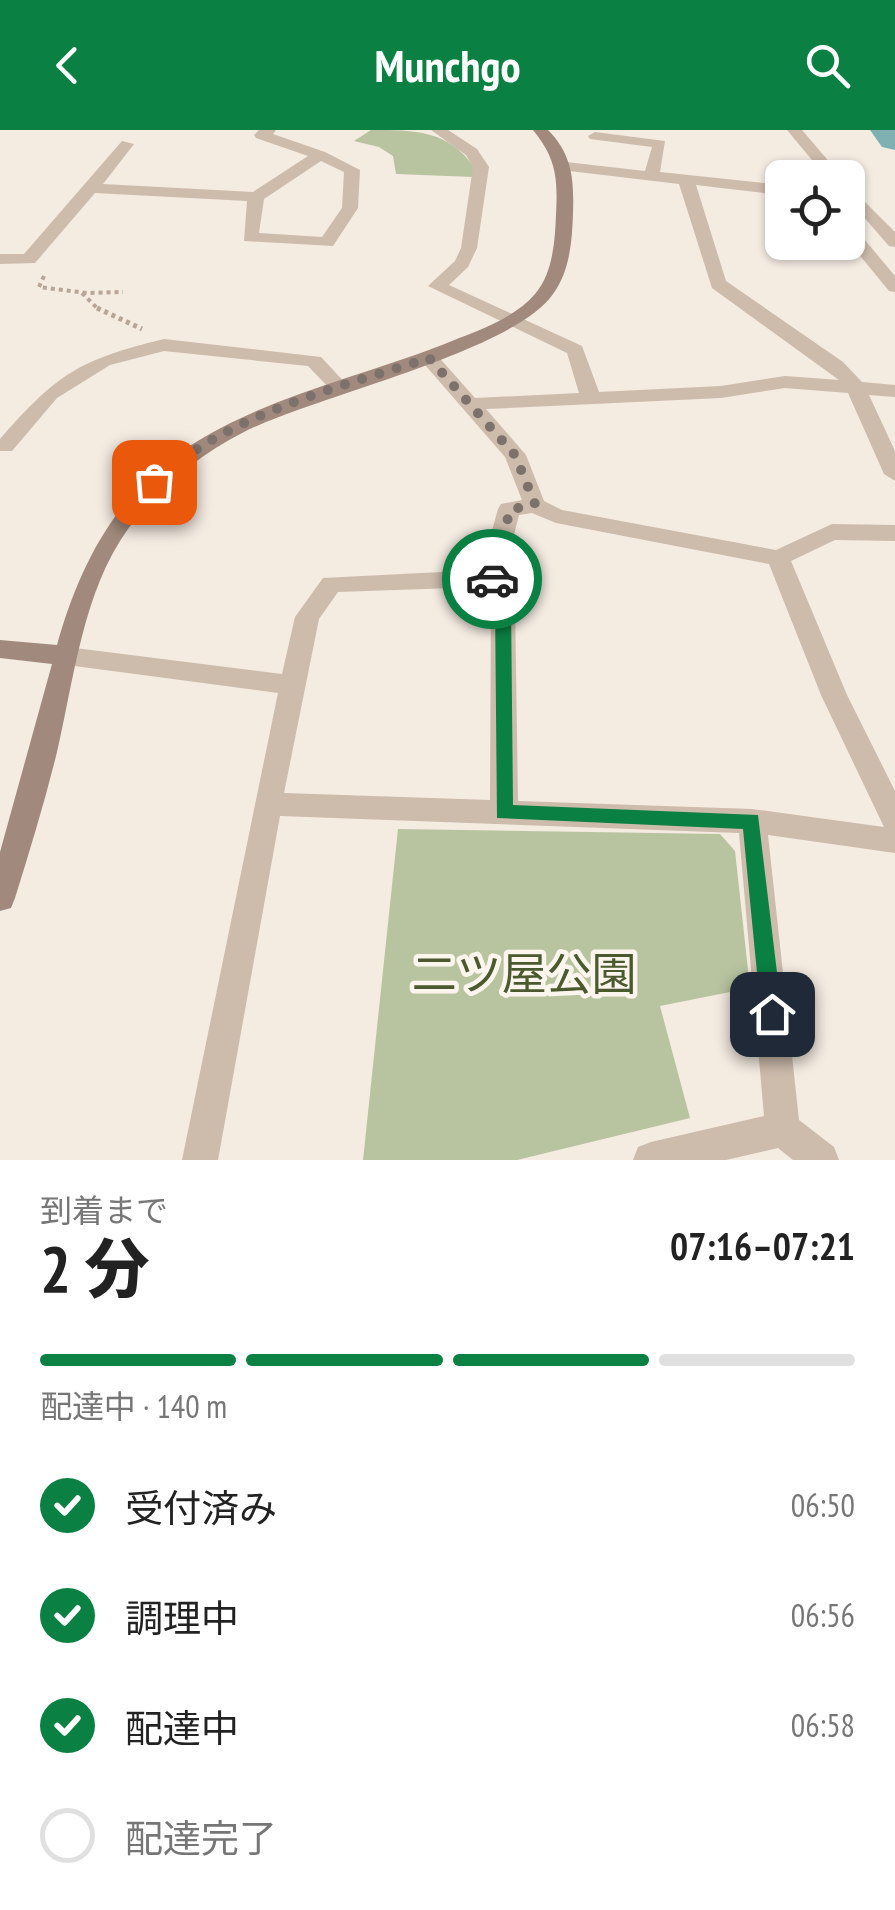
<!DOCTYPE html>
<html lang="ja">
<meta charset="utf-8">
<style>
body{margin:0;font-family:"PT Sans Narrow","Noto Sans JP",sans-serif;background:#f6f6f6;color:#222;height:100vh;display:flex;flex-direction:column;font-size:38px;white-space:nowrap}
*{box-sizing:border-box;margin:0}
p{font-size:32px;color:#767676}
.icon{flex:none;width:55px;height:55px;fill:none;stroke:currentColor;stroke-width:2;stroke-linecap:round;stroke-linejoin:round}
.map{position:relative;height:1030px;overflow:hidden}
.details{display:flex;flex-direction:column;background:#fff;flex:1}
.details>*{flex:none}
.buttons{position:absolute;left:765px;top:30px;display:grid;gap:20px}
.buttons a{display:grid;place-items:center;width:100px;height:100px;border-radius:15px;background:#fff;box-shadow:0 2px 8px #0004;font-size:50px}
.pin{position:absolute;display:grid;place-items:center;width:85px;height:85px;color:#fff;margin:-42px;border-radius:20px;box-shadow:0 5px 15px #0006}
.courier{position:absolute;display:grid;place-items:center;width:100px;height:100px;margin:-50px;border:8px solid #0b8043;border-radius:50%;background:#fff;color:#222;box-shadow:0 2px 12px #0007}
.overview em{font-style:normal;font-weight:800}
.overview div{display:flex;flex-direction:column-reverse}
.overview{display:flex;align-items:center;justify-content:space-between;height:170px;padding:0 40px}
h1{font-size:65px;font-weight:800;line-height:75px}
.bar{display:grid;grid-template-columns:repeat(4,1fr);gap:15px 10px;align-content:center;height:120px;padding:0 40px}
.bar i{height:12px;border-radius:8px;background:#e0e0e0}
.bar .active{background:#0b8043}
.bar p{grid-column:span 4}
ol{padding:0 40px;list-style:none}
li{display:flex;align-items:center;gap:30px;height:110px}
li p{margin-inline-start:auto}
li .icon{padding:10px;border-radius:50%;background:#0b8043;color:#fff;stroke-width:4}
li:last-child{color:#767676}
li i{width:55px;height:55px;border:5px solid #e0e0e0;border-radius:50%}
header{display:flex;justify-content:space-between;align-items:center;height:130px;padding:0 40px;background:#0b8043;color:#fff;font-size:45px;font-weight:800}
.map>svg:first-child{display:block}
</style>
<header><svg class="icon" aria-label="back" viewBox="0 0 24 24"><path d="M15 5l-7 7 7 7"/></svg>Munchgo<svg class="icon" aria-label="search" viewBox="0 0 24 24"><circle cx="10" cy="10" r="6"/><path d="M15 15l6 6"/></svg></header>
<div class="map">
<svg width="895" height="1030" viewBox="0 0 895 1030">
<rect width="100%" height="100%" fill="#f4ebe1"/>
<g fill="#b8c4a0">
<path d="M371,0C415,0 448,0 474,37L473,47L396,44L393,26L379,17L354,11Z"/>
<path d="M398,699L720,704L735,721L750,858L660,876L690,988L517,1030H363Z"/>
</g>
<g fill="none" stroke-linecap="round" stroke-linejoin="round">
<path fill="#7fb0b2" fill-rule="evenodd" d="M870,0H895V20L882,17Z"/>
<g stroke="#b9a596" stroke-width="4" stroke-dasharray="4 4" stroke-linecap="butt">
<path d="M44,146L39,157L87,163L123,162"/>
<path d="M82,163L99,180"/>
</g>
<path stroke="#b9a596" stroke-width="5" stroke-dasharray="4 4" stroke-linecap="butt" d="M97,178L142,199"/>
<g fill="#cdbbac" fill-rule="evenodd">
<path d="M259,0H276L273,4L325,22L360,40L358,78L333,116L244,111L247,71L95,63L35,133L0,134V124H24L122,11L134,14L103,54L253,62L308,26L256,8L254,5ZM321,31L344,42L342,78L322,107L259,103L264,69Z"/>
<path d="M431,0H448L477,19L489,37L477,118L468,137L449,155L582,216L599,262L721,256L785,246L839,250L712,158L679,54L561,40L558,37L566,32L645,41L652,17L590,9L588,6L595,2L665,11L660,42L782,55V65L696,55L726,151L843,232L862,252L895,255V267L869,265L895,321V351L884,344L848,263L785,258L721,268L486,279L526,325L544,371L562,380L776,420L832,394L895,395V411L835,410L791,431L847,565L895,661V723L768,705L799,990L834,1017L839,1030H793L778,1018L726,1030H633L638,1017L651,1012L764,986L739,703L280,686L218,1030H182L278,563L67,535L58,533L54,526L58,519L67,517L282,544L295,487L323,448L481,440L498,379L501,374L522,370L505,327L419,228L429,222L436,224L475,268L579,263L567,223L428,156L455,131L461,118L473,37L466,25ZM532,383L556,393L769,434L821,565L884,697L752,679L518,671L515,473L503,448L519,385ZM483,457L491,473L490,670L284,663L319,489L338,462Z"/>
<path d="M787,0H802L843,48H827Z"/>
<path d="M848,55L895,102V117L889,116L848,69Z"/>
<path d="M848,96L854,97L895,146V162L889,161L848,111Z"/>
<path d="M164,209L321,227L349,257L346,261H332L308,236L164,221L110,235L57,268L12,321H0V309C58,243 79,230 164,209Z"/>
</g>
<path fill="#a18a7d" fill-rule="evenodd" d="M533,0H548C573,25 574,51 573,84C572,111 570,141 553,164C513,222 315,266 244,302C199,325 157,358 128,399C83,461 74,549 57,622C45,671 30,720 15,768L11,778L0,781V722L52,534L0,528V510L57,515C79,436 116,363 188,317C265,267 357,248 442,215C473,202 513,190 535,164C553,143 555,111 556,84C558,48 556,28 533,0Z"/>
</g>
<path fill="#0b8043" d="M492,444L497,445L511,473L513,675L758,685L782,884L779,891H764L761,884L743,699L497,688L495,473L484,449Z"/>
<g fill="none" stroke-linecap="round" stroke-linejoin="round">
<path stroke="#7c716b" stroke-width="10" stroke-dasharray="0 18" d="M154,352C230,283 334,259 429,228L515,325L535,374L510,380L492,449"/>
</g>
<g text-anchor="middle" stroke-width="9" stroke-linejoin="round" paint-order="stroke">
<g font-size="45" fill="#4a5a2e" stroke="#fbf5ee">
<text x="524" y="860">二ツ屋公園</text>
</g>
</g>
</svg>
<div class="buttons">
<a><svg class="icon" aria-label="locate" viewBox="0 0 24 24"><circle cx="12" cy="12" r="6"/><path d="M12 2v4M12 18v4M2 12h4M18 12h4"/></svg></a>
</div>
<div class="pin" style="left:154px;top:352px;background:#ea580c"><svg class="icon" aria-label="bag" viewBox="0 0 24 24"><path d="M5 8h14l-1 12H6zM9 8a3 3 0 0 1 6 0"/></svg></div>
<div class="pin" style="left:772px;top:884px;background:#1f2937"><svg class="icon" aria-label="home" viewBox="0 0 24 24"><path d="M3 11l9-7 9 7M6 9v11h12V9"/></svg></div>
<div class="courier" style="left:492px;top:449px"><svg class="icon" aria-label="car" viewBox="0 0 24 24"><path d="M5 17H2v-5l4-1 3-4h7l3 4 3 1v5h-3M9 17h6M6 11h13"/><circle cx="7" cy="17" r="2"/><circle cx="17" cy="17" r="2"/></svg></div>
</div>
<section class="details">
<div class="overview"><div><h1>2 分</h1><p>到着まで</p></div><em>07:16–07:21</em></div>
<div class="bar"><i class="active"></i><i class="active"></i><i class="active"></i><i></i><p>配達中 · 140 m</p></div>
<ol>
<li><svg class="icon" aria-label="check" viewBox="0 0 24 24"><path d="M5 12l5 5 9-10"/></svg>受付済み<p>06:50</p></li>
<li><svg class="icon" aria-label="check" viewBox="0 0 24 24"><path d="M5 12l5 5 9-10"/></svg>調理中<p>06:56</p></li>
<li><svg class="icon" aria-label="check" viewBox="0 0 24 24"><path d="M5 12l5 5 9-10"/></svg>配達中<p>06:58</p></li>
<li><i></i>配達完了</li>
</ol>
</section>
